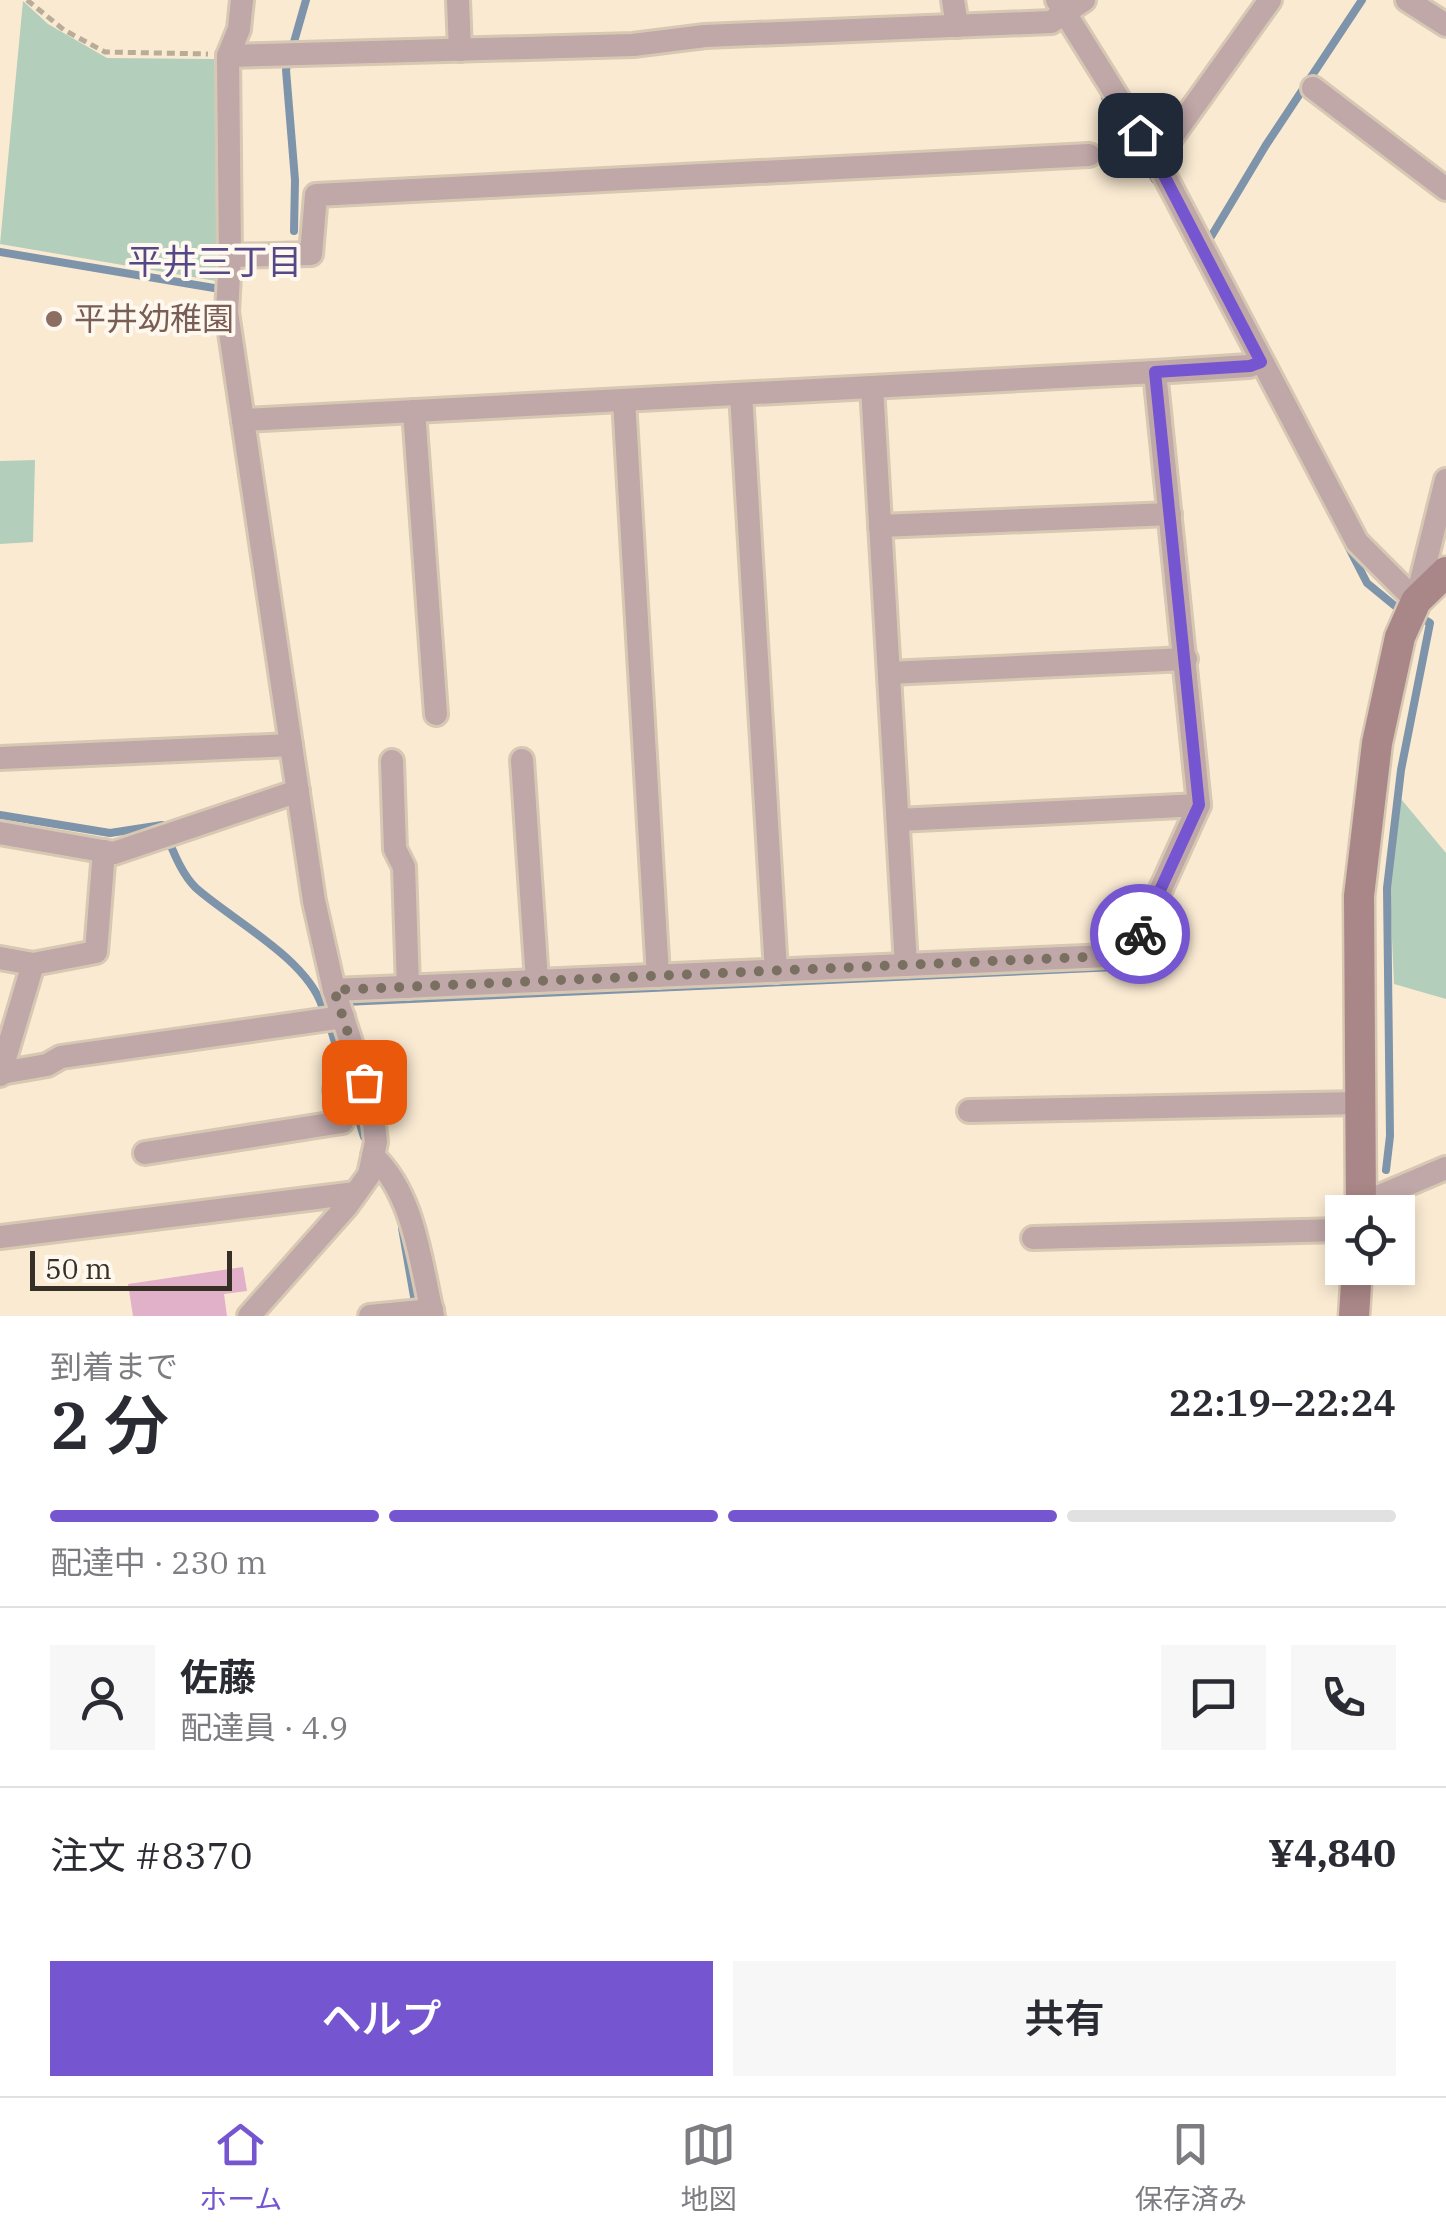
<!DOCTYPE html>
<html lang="ja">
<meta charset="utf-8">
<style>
body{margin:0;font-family:"IBM Plex Serif","Noto Sans JP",serif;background:#f7f7f7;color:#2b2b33;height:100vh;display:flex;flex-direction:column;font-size:38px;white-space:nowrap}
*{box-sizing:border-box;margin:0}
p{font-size:32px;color:#7c7c81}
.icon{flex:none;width:55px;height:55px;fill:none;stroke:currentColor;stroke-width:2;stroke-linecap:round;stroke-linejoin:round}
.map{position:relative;height:1316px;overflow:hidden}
.drawer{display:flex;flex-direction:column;background:#fff;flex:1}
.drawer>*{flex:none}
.fabs{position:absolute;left:1325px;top:1195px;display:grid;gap:20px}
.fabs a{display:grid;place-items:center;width:90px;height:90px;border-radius:0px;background:#fff;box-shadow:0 5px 15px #0003;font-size:50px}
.scale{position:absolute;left:30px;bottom:25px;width:202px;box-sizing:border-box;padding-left:10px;border:5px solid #352f25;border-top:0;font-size:28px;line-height:35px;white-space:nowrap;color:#352f25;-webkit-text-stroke:8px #fff8ef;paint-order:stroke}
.pin{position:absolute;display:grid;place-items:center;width:85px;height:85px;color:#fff;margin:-42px;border-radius:20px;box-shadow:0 5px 15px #0006}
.courier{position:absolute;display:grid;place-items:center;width:100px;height:100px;margin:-50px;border:8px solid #7556d0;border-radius:50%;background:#fff;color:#222;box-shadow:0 2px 12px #0007}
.summary em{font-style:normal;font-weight:600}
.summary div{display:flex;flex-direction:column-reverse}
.summary{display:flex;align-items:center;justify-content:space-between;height:170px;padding:0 50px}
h1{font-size:65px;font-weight:600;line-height:75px}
.bar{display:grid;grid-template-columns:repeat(4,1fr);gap:15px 10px;align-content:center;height:120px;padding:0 50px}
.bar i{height:12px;border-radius:8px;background:#e1e1e2}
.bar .on{background:#7556d0}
.bar p{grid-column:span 4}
.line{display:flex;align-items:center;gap:25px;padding:0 50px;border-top:2px solid #e1e1e2}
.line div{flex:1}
.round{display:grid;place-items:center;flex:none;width:105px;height:105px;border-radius:0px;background:#f7f7f7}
.action{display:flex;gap:20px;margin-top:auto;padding:20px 50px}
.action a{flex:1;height:115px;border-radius:0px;background:#7556d0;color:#fff;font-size:40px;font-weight:600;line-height:115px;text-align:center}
.action a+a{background:#f7f7f7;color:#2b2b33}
.tabs{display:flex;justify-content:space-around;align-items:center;height:140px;border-top:2px solid #e1e1e2;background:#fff;font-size:28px;color:#7c7c81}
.tabs a{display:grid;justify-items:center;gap:5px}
.tabs .on{color:#7556d0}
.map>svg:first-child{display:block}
</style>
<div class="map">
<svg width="1446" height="1316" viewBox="0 0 1446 1316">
<rect width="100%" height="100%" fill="#faead2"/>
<g fill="#b3cfbc">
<path d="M23,1L48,24L107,58L214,59L219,202L216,281L0,244Z"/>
<path d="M35,460L33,542L0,544V461Z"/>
<path d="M1401,799L1446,853V999L1394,984L1390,892Z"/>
</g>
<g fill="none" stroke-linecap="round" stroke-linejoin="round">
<g stroke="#7e94aa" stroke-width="8">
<path d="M1105,98L1155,180"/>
<path d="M294,231L295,180L286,70L306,0"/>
<path d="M1206,245L1266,145L1362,0"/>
<path d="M0,252L214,288"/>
<path d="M1348,546L1367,583L1395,606"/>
<path d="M0,815L110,833L162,825C171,845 180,873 196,888C232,920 306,958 322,1006"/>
<path d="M322,1003L1139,966"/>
<path d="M329,1023L364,1137"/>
<path d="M1386,1170L1390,1136L1387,888L1401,770L1430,623L1425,620"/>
<path d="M402,1228L416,1308"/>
</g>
</g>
<path fill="#e1b1c9" d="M243,1267L247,1291L224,1294L227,1316H133L128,1284Z"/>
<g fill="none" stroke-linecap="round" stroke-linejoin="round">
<defs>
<g id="street">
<path d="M242,0L239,29L228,56L230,256L227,312L314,901L334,990L372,1107L376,1142L369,1175L346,1207L249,1316"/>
<path d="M458,0L460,50"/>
<path d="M953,0L957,26"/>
<path d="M1057,0L1156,159L1270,0"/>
<path d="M1407,0L1446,25"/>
<path d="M228,56L633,45L705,36L1051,22L1084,0"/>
<path d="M1313,88L1446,189"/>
<path d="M1156,159L1357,542L1416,601"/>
<path d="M230,256L311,254L316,195L1089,155"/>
<path d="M1155,372L1249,366L1261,362"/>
<path d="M872,387L906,965"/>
<path d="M741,394L776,971"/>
<path d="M624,400L658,976"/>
<path d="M414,411L436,714"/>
<path d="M243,420L1155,372L1199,805L1131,955L334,990"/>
<path d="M880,526L1170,514"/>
<path d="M1416,601L1446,480"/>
<path d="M889,673L1186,659"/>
<path d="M0,758L291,745"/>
<path d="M522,760L537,981"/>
<path d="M392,761L395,849L404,867L408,987"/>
<path d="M898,820L1199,805"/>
<path d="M0,833L114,853L298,791"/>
<path d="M0,958L33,964L96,952L104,851"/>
<path d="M1,1073L47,1065L61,1057L343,1017"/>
<path d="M0,1075L33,964"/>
<path d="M969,1111L1361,1103"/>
<path d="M145,1153L342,1122L335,1090L364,1081"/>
<path d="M373,1156C415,1195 420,1263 433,1316"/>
<path d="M1361,1204L1446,1168"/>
<path d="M0,1237L356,1193"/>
<path d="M1033,1238L1342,1230"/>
<path d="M370,1316L432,1310"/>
</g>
<g id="secondary">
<path d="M1361,1212L1359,896L1377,743L1400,637L1416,601L1446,572"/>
<path d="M1354,1316L1357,1268"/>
</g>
</defs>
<use href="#street" stroke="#d7c8b3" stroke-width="28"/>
<use href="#secondary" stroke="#d7c8b3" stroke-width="35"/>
<path stroke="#b9ac99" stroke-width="5" stroke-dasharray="8 5" stroke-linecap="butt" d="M27,0L64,30L105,52L208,54"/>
<use href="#street" stroke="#c0a7a8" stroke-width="22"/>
<use href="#secondary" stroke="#a98687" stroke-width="30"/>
</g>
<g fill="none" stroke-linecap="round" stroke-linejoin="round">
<path stroke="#7a7062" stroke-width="10" stroke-dasharray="0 18" d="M364,1082L334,990L1131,955L1140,934"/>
<path stroke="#7556d0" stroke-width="12" d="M1140,135L1156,160L1261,362L1250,366L1155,372L1199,805L1140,934"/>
</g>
<circle fill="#8d6e63" stroke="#fff8ef" stroke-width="4" cx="54" cy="319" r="10"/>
<g text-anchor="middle" stroke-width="8" stroke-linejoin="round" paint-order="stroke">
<g font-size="32" fill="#785e54" stroke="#fff8ef" text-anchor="start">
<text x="74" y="330">平井幼稚園</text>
</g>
<g font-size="35" fill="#544886" stroke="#fff8ef">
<text x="215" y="274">平井三丁目</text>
</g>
</g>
</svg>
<div class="fabs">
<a><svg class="icon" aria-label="locate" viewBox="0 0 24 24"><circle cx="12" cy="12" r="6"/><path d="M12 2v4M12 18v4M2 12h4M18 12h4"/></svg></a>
</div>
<div class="scale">50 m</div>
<div class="pin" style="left:364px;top:1082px;background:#ea580c"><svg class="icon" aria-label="bag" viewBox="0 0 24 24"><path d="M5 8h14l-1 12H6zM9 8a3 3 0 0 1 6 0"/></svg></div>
<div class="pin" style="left:1140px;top:135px;background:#1f2937"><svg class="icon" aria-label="home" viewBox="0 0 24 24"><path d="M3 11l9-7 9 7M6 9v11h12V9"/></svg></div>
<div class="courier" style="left:1140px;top:934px"><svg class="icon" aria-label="bike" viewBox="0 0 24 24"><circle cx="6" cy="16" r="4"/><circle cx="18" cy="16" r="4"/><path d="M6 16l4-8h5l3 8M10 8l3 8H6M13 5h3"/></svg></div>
</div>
<section class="drawer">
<div class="summary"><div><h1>2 分</h1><p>到着まで</p></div><em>22:19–22:24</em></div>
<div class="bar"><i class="on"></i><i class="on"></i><i class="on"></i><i></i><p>配達中 · 230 m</p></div>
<div class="line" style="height:180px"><a class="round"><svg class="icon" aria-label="person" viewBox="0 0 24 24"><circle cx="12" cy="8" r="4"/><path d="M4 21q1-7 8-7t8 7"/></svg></a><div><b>佐藤</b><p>配達員 · 4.9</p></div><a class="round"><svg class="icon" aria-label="chat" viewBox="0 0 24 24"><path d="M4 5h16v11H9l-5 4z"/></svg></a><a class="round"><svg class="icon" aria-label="phone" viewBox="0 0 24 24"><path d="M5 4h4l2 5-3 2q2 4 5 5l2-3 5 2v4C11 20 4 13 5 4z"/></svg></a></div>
<div class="line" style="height:130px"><div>注文 #8370</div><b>¥4,840</b></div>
<div class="action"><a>ヘルプ</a><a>共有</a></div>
</section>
<nav class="tabs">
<a class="on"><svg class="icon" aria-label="home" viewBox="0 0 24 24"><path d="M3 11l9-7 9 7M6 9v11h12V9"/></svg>ホーム</a>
<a><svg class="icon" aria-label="map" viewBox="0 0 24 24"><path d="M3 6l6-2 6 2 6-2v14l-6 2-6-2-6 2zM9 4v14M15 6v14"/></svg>地図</a>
<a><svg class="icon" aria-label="saved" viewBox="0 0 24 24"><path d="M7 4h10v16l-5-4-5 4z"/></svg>保存済み</a>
</nav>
